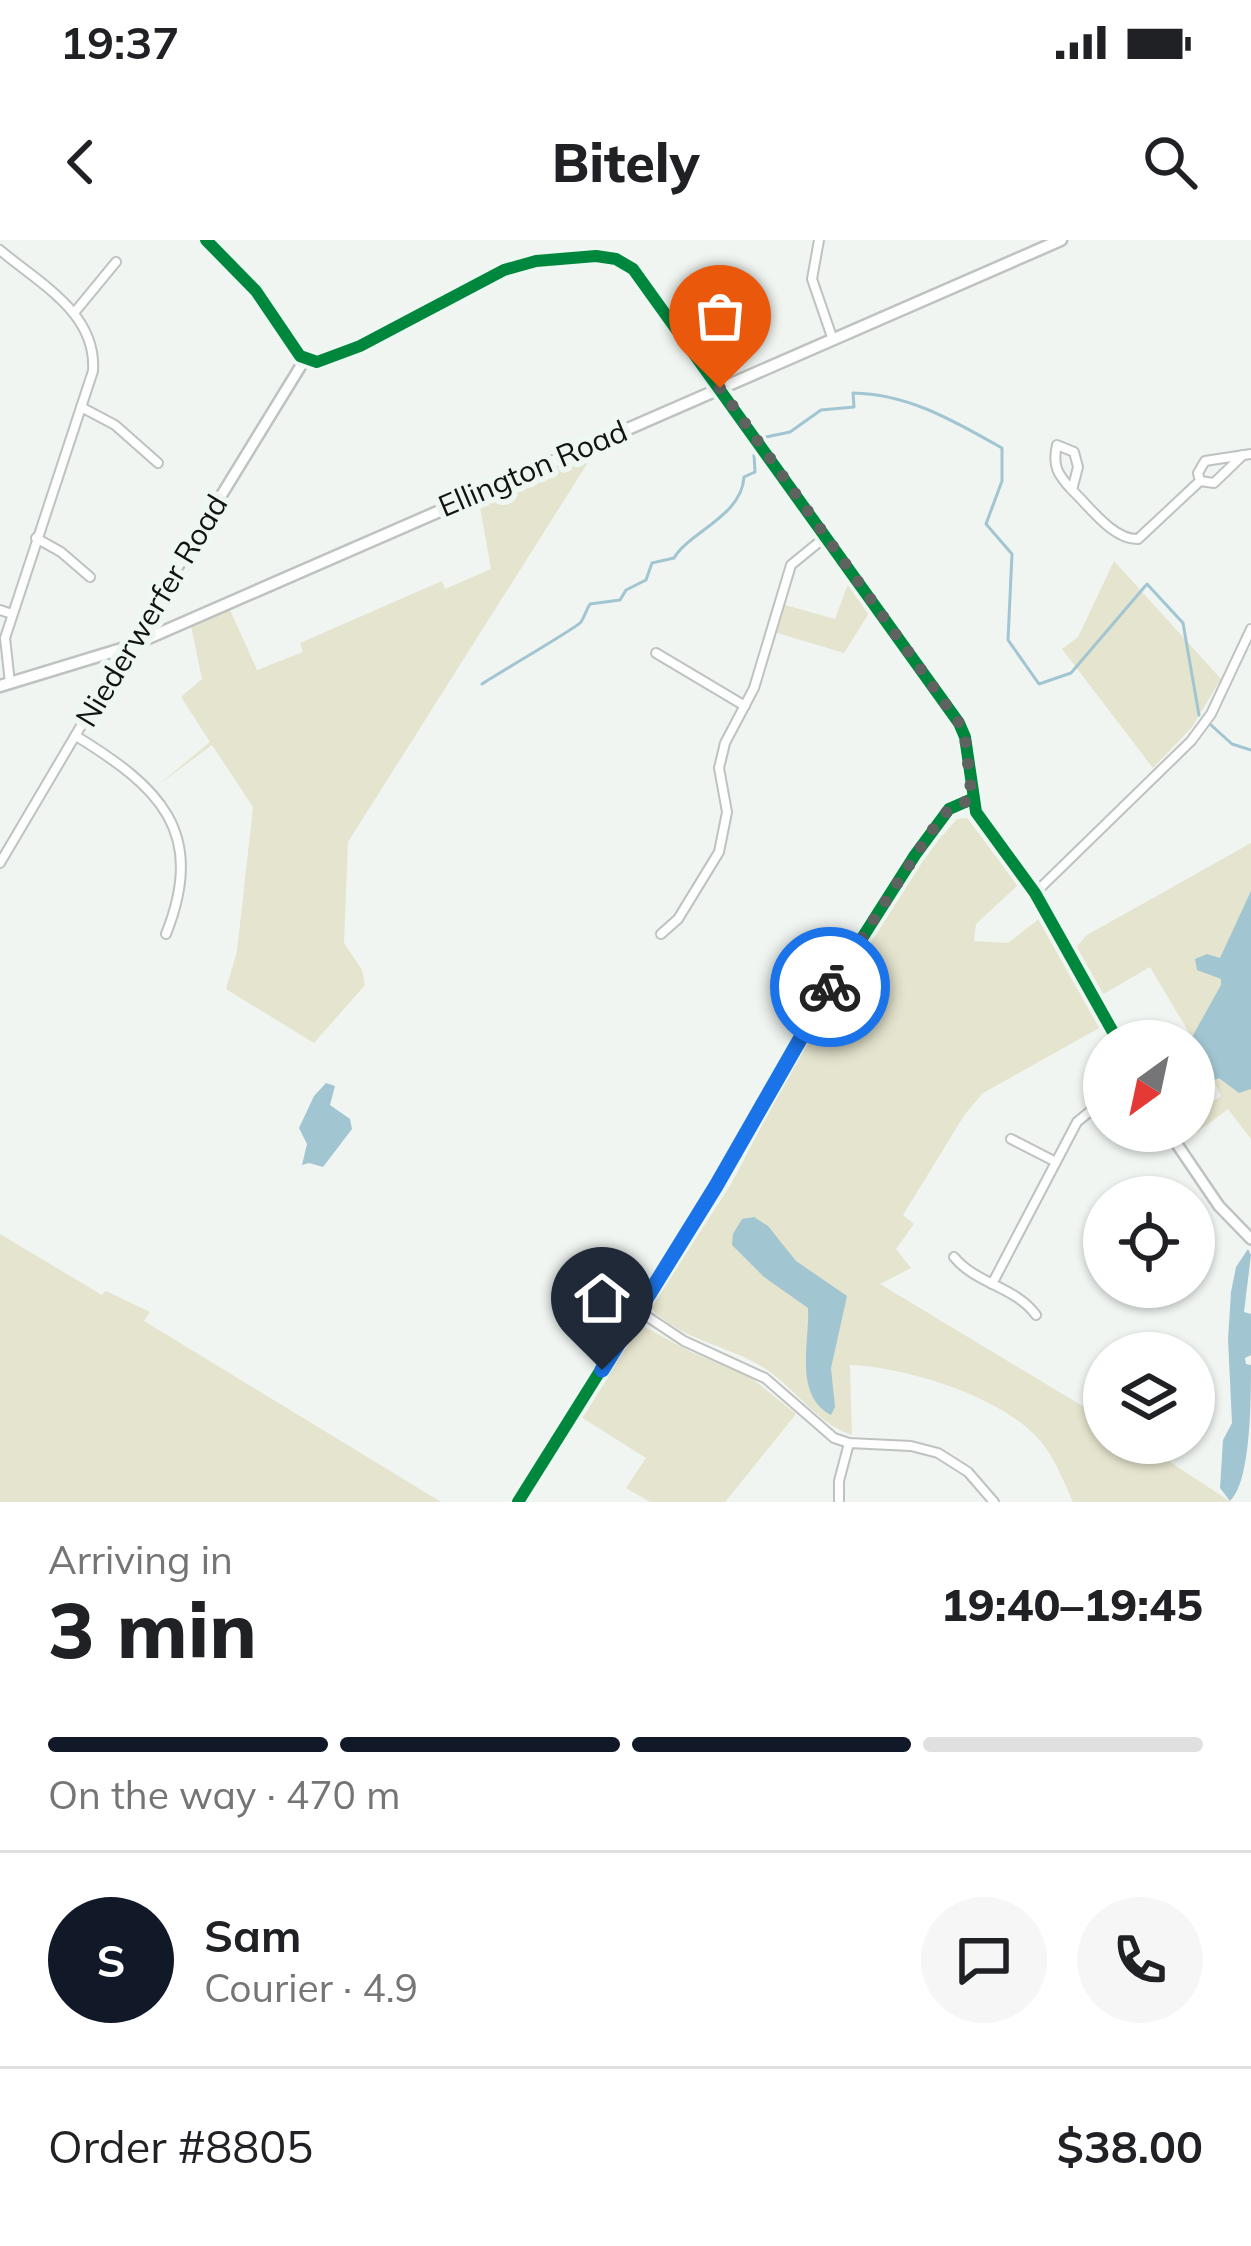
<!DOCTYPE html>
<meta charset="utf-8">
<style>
body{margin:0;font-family:Mulish,sans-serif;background:#f6f6f6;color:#202124;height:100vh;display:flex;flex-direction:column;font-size:45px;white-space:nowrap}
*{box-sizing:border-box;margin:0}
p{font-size:39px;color:#757577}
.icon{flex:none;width:66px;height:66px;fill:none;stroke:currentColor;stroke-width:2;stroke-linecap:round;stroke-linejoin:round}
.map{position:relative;height:1262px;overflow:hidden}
.drawer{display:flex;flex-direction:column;background:#fff;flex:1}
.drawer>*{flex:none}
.needle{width:78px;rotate:213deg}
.buttons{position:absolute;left:1083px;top:780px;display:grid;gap:24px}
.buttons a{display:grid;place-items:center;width:132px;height:132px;border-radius:50%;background:#fff;box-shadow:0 3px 9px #0004;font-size:60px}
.pin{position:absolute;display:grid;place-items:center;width:102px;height:102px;color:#fff;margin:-123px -51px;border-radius:50% 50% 50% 0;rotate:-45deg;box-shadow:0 0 12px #0007}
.pin .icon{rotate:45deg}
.courier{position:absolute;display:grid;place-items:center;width:120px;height:120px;margin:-60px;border:9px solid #1a73e8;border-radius:50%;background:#fff;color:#222;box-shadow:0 3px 15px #0007}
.headline em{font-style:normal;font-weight:800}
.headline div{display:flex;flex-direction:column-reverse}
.headline{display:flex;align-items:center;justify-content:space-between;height:204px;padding:0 48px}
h1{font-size:78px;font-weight:800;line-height:90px}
.bar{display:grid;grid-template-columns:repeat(4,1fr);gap:18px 12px;align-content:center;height:144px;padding:0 48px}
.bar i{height:15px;border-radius:9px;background:#e0e0e0}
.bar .current{background:#111827}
.bar p{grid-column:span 4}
.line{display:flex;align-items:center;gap:30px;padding:0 48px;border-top:3px solid #e0e0e0}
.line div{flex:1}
.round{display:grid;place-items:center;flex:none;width:126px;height:126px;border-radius:63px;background:#f6f6f6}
.status{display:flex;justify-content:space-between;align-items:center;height:84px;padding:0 60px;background:#fff;direction:ltr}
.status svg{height:33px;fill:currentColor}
header{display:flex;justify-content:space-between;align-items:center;height:156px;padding:0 48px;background:#fff;font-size:54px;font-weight:800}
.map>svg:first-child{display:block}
</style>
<div class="status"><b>19:37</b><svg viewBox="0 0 49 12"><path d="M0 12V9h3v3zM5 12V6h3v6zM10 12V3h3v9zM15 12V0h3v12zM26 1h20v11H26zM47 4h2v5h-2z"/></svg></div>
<header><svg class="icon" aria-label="back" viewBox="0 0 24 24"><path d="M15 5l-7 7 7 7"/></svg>Bitely<svg class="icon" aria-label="search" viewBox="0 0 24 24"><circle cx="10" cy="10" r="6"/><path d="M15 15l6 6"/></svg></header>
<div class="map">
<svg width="1251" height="1262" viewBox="0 0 1251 1262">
<rect width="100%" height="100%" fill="#f0f5f2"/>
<g fill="#e5e4ce">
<path d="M594,213L348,602L344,703L362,730L365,745L314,803L226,749L237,711L253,567L212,505L158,545L210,502L181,457L202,439L191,386L230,370L257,430L303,412L300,403L442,341L445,349L491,329L479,261Z"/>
<path d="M1114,321L1221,439L1192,487L1153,528L1062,409L1078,397Z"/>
<path d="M848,344L869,373L844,413L777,393L785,365L835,379Z"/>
<path d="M967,578L1018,645L976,684L974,701L1008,703L1040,678L1101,787L983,853L965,874L903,975L914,984L896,1009L911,1028L880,1044L1104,1179V1203H1141L1231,1262H1073C1063,1240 1053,1213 1035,1195C995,1155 906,1127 850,1125L852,1195C815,1183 794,1146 761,1126C726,1105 679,1099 651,1068L731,944L777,857H773L934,596L943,595L957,579Z"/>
<path d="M1251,603V899L1228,869L1184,902L1176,891H1194V875L1221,856L1194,801L1150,727L1100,756L1074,709L1087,695Z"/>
<path d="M0,994L102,1055L106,1051L150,1072L144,1081L441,1262H0Z"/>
<path d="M641,1085L689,1111L748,1135L796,1174L725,1262H650L626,1248L646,1218L581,1177Z"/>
</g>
<g fill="#a2c5d2">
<path d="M1251,651V849L1239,853L1219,838L1194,849L1192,797L1221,745V739L1197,730L1195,719L1207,714L1220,718Z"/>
<path d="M326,843L335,846L330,865L350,879L352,889L323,927L309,923L302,925L307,904L299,888L314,856Z"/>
<path d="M754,977L768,986L796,1021L847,1056L831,1128L835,1167L831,1175C793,1155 810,1102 808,1068L764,1037L732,1005L733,994L742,979Z"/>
<path d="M1248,1009L1251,1015L1244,1072L1251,1074V1115L1245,1118L1246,1124L1251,1125C1251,1160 1251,1242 1230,1261L1220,1248L1223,1200L1232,1183L1228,1099L1231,1052L1236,1027Z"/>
</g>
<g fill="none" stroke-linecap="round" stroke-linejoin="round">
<g stroke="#a2c5d2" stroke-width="3">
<path d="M766,197L790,192L821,170L854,167L853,153C909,154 954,181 1002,208V241L986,284L1012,314L1008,400L1039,444L1071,433L1147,344L1183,383L1199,475"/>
<path d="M482,444C495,435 578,387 581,382C585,376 586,370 590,364L620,360L626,350L646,340L652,323L674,318C689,292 742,276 744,237L755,232L754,215"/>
<path d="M1211,485L1232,504L1251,510"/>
</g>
<defs>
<g id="minor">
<path d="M819,0L812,39L833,100"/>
<path d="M0,10C40,44 97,73 93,131L5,398L10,443"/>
<path d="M74,73L116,22"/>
<path d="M81,167L115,185L158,223"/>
<path d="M1200,241L1214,243L1243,215"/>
<path d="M1072,250L1078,227L1074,212L1057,205C1052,226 1058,235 1072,250C1090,267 1113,300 1138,299L1200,241L1198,233L1205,221L1251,214"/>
<path d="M36,298L61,312L90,337"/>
<path d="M0,370L12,374"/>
<path d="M656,413L745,466"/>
<path d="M76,496C159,547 207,591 166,694"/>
<path d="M0,623L127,408"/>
<path d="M1035,653L1191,501L1211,474L1251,389"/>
<path d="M661,694L678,679L719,612L727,572L719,528L725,503L754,448L791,325L824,298"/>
<path d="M1011,899L1054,921"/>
<path d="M954,1017C976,1044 1016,1047 1036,1075"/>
<path d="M992,1044L1077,882L1104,860"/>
<path d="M639,1071L684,1101L765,1138L834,1198L849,1203L911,1206L938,1213L968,1232L994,1262"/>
<path d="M518,1262L716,946L808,783L915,615L949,569L972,559"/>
<path d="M839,1262V1241L849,1203"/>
</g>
<g id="tertiary">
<path d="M206,0L256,51L300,116L317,122L360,106L504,30L536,21L596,16L616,19L633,29L959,483L965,497L976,572L1035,653L1118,801"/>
<path d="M129,406L305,119"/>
<path d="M1168,891L1219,966L1251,999"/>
</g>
<path id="secondary" d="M0,446L128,407L1061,0"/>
</defs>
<use href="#minor" stroke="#bec2c0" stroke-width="12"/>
<use href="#tertiary" stroke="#bec2c0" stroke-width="14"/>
<use href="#secondary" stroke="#bec2c0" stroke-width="15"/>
<use href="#minor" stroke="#fdfefd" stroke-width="8"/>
<use href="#tertiary" stroke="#fdfefd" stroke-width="9"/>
<use href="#secondary" stroke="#fdfefd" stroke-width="10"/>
<defs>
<g id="cycleway">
<path d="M206,0L256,51L300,116L317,122L360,106L504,30L536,21L596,16L616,19L633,29L959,483L965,497L976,572L1035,653L1118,801"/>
<path d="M518,1262L716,946L808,783L915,615L949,569L972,559"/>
</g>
</defs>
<use href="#cycleway" stroke="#eef7f2" stroke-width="20"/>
<use href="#cycleway" stroke="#00873e" stroke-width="12"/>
</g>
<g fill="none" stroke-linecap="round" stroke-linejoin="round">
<path stroke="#5f6360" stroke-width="12" stroke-dasharray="0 21.6" d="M720,148L959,483L965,497L972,559L949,569L930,593L830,747"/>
<path stroke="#1a73e8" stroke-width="15" d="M602,1130L716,946L830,747"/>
</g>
<g text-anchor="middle" stroke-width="12" stroke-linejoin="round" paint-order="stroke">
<g font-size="30" fill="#111412" stroke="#eef7f2">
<text transform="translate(533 229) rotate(-23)" y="10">Ellington Road</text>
<text transform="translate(152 371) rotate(-59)" y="10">Niederwerfer Road</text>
</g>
</g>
</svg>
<div class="buttons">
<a><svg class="needle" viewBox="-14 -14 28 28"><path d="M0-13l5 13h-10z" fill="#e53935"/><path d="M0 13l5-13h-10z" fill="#757577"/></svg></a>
<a><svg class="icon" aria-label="locate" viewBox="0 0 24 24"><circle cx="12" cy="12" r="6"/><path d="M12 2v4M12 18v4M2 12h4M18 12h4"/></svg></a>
<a><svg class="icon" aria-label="layers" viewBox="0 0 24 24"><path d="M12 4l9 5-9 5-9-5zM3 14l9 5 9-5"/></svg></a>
</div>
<div class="pin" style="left:720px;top:148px;background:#ea580c"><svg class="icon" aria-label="bag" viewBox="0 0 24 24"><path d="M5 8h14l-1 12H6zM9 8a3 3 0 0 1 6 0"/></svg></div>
<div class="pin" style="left:602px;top:1130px;background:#1f2937"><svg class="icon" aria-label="home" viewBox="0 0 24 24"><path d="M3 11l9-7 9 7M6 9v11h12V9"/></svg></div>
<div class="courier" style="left:830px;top:747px"><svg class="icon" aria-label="bike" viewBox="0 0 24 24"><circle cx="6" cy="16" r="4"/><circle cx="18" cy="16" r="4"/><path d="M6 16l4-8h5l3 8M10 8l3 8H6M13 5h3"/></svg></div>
</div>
<section class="drawer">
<div class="headline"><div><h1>3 min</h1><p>Arriving in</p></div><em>19:40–19:45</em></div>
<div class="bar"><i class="current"></i><i class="current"></i><i class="current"></i><i></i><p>On the way · 470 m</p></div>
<div class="line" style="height:216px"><b class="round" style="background:#111827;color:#fff">S</b><div><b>Sam</b><p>Courier · 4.9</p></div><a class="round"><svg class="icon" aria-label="chat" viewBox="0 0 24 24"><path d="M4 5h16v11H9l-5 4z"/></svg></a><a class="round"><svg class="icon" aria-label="phone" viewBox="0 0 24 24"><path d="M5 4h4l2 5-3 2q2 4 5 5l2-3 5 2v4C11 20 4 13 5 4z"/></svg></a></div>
<div class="line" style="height:156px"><div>Order #8805</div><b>$38.00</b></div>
</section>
